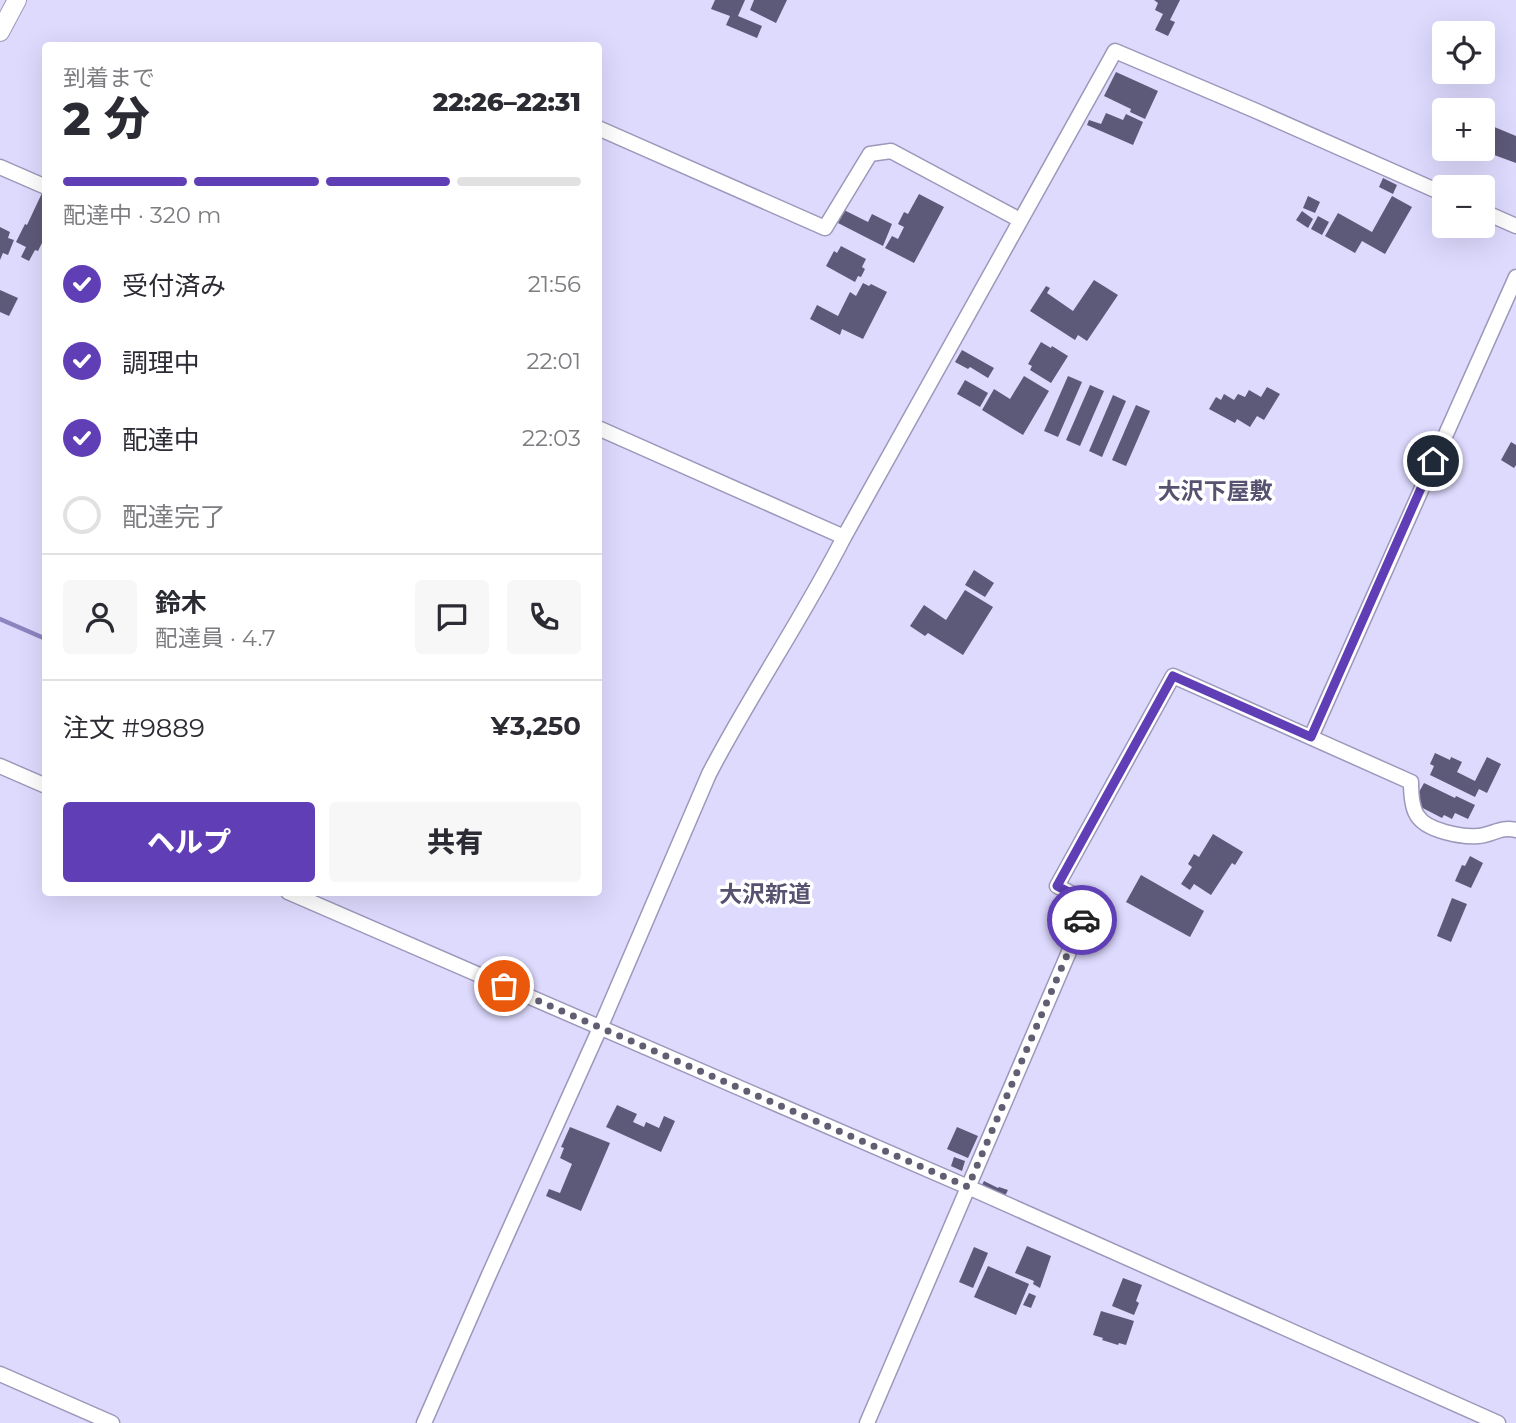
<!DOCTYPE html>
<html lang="ja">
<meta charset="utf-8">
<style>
body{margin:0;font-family:Montserrat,"Noto Sans JP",sans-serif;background:#f7f7f7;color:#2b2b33;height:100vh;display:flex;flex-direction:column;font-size:26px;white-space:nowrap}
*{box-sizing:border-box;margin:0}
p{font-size:23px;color:#7c7c81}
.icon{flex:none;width:38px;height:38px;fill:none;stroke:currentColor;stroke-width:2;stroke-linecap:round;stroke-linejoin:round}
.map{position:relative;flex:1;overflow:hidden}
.side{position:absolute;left:42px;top:42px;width:560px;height:854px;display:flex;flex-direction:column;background:#fff;border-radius:7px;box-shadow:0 7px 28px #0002}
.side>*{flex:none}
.fabs{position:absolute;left:1432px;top:21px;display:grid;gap:14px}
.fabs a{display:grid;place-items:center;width:63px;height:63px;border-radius:7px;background:#fff;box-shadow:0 7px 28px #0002;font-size:35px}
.pin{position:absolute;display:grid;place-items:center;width:60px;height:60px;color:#fff;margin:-30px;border:4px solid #fff;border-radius:50%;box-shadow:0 2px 7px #0007}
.courier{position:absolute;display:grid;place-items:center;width:70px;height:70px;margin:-35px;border:5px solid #5f3eb6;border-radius:50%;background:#fff;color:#222;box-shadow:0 2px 9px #0007}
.overview em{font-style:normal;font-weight:800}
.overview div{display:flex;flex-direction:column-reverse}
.overview{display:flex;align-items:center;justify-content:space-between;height:119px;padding:0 21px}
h1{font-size:46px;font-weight:800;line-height:52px}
.bar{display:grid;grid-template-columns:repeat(4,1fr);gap:10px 7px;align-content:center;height:84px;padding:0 21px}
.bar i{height:9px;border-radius:5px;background:#e1e1e2}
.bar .on{background:#5f3eb6}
.bar p{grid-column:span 4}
.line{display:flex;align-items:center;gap:18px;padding:0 21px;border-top:2px solid #e1e1e2}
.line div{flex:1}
.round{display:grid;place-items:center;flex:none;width:74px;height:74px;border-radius:7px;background:#f7f7f7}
ol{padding:0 21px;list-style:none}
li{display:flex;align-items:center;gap:21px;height:77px}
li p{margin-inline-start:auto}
li .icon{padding:7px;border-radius:50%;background:#5f3eb6;color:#fff;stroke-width:4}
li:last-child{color:#7c7c81}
li i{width:38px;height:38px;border:4px solid #e1e1e2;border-radius:50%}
.button{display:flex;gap:14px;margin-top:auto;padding:14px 21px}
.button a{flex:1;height:80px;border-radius:7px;background:#5f3eb6;color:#fff;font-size:28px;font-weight:800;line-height:80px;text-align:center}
.button a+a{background:#f7f7f7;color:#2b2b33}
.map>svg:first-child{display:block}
</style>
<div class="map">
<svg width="1516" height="1423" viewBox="0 0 1516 1423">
<rect width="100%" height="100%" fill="#dedafe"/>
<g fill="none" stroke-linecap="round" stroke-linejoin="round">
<path stroke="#8d84c0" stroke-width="4.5" d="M0,619L46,639"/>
</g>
<g fill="#5d5978">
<path d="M715,0H745L738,16L762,26L757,38L726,25L730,16L711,9Z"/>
<path d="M754,0H787L776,23L750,10Z"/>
<path d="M1154,0H1180L1170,20L1175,22L1168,36L1155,30L1163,14L1155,10L1158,3Z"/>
<path d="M1116,72L1158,91L1145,119L1130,112L1131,109L1104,96Z"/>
<path d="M1106,113L1123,120L1126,114L1143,122L1133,145L1087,125L1089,120L1101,124Z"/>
<path d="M1492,126L1516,136V163L1486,152L1490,143L1486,141Z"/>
<path d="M1383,178L1397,185L1393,194L1379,187Z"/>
<path d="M42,193L46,195V235L38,251L35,250L29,261L21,257L26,247L16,242L25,224L27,225Z"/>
<path d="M919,194L944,207L914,263L885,248L892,236L898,239L904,227L898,224L904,212L908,214Z"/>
<path d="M1308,196L1320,202L1315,213L1303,208Z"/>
<path d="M1392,196L1412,207L1385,254L1362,241L1355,253L1325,236L1338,213L1372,232Z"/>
<path d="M844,210L868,222L872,214L892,224L883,246L838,223Z"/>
<path d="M1302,211L1313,219L1308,228L1296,220Z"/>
<path d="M1318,216L1329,222L1322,235L1311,229Z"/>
<path d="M0,227L10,232L8,238L14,240L8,255L3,253L0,260Z"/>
<path d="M841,246L866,259L862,267L865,269L861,277L858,276L855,282L826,266L834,251L837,253Z"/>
<path d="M1094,280L1118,295L1087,341L1078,335L1075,340L1030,311L1046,286L1050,288L1047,293L1073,311Z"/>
<path d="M863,283L869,286L871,284L887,292L863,339L842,329L840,335L810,319L817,305L838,316L850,292L856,296Z"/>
<path d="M0,290L18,298L9,316L0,312Z"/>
<path d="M1041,342L1051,348L1052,346L1068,356L1051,383L1030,370L1032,366L1028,364Z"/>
<path d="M962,350L994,368L988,378L970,367L968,369L955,362Z"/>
<path d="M1024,376L1049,391L1023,435L982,410L994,389L1010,399Z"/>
<path d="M1068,376L1082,382L1058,437L1044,431Z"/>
<path d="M965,380L988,393L980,407L957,394Z"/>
<path d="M1090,385L1104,391L1080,446L1066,440Z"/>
<path d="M1267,387L1280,394L1264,420L1257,416L1250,427L1237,419L1235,423L1209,409L1216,397L1221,400L1224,394L1234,400L1238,394L1245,397L1249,390L1261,397Z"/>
<path d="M1113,395L1126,401L1102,457L1089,451Z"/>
<path d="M1136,405L1150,411L1126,466L1112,460Z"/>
<path d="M1511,442L1516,445V465L1514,468L1501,460Z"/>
<path d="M974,570L994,583L985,597L965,585Z"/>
<path d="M965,590L993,607L963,655L928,633L925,636L910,626L924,605L946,620Z"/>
<path d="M1435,753L1450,760L1451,757L1462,762L1457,772L1475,781L1487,757L1501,764L1487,793L1479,789L1475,797L1430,775L1434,766L1430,764Z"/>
<path d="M1424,783L1455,798L1456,796L1475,805L1468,819L1455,813L1452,819L1444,815L1442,818L1413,803Z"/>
<path d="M1213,834L1243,852L1235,865L1232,863L1211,895L1194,884L1190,890L1181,884L1192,867L1188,864L1194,854L1199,857Z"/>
<path d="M1470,856L1483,863L1471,888L1455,881L1462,865L1465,866Z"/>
<path d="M1141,875L1204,911L1190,937L1126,902Z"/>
<path d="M1452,898L1467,904L1451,942L1437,936Z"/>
<path d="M617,1105L637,1114L633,1122L644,1127L646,1122L659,1128L664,1116L675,1121L661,1152L606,1127Z"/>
<path d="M570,1127L610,1143L581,1211L546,1196L549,1189L560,1193L572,1164L560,1158L564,1148L561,1147Z"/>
<path d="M957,1127L978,1136L968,1158L947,1149Z"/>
<path d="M954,1157L965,1161L962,1171L951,1166Z"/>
<path d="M984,1181L998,1188L999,1187L1008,1190L1005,1196L982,1185Z"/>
<path d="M1027,1246L1051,1256L1040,1288L1033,1284L1034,1281L1015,1273Z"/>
<path d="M974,1247L988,1253L973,1288L959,1282Z"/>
<path d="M988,1266L1029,1284L1016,1315L974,1297Z"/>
<path d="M1123,1278L1142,1285L1136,1301L1139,1303L1134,1315L1112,1306Z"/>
<path d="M1029,1293L1036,1296L1031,1308L1023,1305Z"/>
<path d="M1101,1311L1134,1321L1126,1345L1119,1343L1118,1345L1102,1340L1103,1338L1093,1335Z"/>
</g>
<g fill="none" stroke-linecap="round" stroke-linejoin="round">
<defs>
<g id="minor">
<path d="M598,128L825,228L870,154L891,151L1020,220"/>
<path d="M0,167L46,187"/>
<path d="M1482,211L1516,226"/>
<path d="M598,428L844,537"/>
<path d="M1311,737L1516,277"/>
<path d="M0,766L46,786"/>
<path d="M288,892L968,1187L1498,1423"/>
<path d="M0,1374L112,1423"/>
<path d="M424,1423L488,1277L600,1028L709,774C751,693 803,618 844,537L1115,51L1254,110L1444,194"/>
<path d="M867,1423L1090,903L1057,886L1173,676L1411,782C1411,811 1415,824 1445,832C1456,835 1467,837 1478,836C1493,835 1500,826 1516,830"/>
</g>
<path id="tertiary" d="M0,32L17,0"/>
</defs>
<use href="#minor" stroke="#9c98ba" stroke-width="17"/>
<use href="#tertiary" stroke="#9c98ba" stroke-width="20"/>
<use href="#minor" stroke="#fff" stroke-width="14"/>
<use href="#tertiary" stroke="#fff" stroke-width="18"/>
</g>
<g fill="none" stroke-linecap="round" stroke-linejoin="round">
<path stroke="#615e73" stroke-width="7" stroke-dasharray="0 12.6" d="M504,986L968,1187L1082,920"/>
<path stroke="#5f3eb6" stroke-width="9" d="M1082,920L1090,903L1057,886L1173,676L1311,737L1433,461"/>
</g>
<g text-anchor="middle" stroke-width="7" stroke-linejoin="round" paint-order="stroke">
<g font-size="23" font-weight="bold" fill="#565270" stroke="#fff">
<text x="1215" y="499">大沢下屋敷</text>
<text x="765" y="902">大沢新道</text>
</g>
</g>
</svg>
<div class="fabs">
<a><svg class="icon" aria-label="locate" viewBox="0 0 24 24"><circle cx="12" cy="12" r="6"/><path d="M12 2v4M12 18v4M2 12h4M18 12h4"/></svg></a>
<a>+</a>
<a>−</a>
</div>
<div class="pin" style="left:504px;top:986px;background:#ea580c"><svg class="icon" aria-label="bag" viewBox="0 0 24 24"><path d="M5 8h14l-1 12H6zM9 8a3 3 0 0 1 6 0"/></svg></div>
<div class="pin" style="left:1433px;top:461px;background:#1f2937"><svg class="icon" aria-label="home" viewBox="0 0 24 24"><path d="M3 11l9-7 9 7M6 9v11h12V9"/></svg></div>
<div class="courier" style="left:1082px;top:920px"><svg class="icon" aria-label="car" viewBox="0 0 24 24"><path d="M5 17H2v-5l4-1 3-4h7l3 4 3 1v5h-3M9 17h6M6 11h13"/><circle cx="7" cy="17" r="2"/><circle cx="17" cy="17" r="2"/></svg></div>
<section class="side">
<div class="overview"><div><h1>2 分</h1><p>到着まで</p></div><em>22:26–22:31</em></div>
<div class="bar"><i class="on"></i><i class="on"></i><i class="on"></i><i></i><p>配達中 · 320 m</p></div>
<ol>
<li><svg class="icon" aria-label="check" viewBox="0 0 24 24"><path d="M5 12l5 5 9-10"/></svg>受付済み<p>21:56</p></li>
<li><svg class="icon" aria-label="check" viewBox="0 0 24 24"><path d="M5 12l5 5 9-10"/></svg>調理中<p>22:01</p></li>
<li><svg class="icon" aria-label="check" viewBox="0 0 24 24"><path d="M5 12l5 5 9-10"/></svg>配達中<p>22:03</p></li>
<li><i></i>配達完了</li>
</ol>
<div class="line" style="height:126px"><a class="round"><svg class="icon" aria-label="person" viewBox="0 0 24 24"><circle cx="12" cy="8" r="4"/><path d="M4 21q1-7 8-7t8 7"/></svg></a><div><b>鈴木</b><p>配達員 · 4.7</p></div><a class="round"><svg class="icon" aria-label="chat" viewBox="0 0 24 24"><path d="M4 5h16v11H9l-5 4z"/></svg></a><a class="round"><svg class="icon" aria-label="phone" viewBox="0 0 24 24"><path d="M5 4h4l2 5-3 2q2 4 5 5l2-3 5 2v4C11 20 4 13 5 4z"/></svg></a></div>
<div class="line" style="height:91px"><div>注文 #9889</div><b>¥3,250</b></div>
<div class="button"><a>ヘルプ</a><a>共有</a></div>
</section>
</div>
